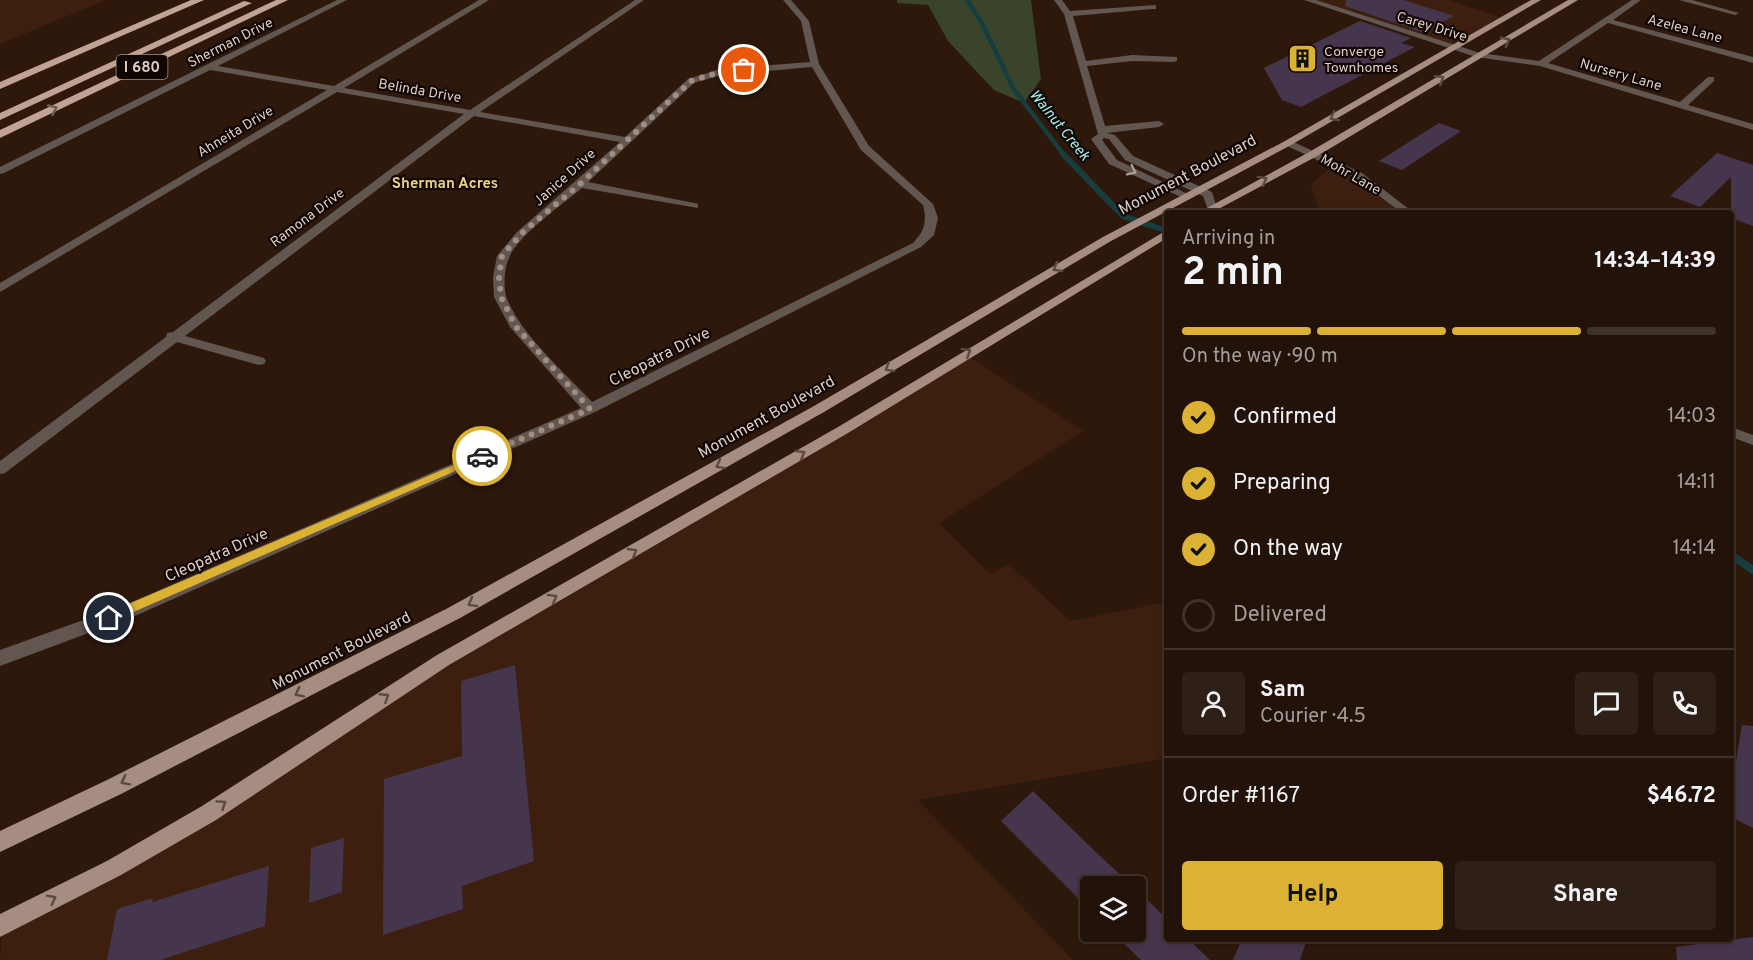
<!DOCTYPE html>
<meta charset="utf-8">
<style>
body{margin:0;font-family:Overpass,sans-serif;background:#2e2017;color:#f1f3f6;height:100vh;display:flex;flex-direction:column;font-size:22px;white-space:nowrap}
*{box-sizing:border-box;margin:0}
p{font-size:20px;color:#a29e9c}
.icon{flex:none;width:33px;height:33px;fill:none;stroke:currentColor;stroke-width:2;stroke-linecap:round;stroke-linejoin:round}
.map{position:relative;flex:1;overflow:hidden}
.panel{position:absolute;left:1164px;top:210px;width:570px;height:732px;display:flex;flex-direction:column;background:#221209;border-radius:6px;box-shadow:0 3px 9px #0003,0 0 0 2px #3f322a}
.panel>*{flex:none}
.fabs{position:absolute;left:1080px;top:876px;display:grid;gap:12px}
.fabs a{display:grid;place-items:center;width:66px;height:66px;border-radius:6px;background:#221209;box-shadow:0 3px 9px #0003,0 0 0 2px #3f322a;font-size:30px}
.pin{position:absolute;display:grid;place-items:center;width:51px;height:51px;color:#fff;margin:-26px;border:3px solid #fff;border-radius:50%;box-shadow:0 2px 6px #0007}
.courier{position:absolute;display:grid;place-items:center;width:60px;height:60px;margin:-30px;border:4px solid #dbb233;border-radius:50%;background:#fff;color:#222;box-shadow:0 2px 8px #0007}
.summary em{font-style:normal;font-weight:700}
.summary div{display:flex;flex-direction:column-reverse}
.summary{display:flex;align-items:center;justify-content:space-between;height:102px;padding:0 18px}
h1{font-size:39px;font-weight:700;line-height:45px}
.bar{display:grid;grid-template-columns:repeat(4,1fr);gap:9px 6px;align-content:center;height:72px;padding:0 18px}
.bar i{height:8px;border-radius:4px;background:#3f322a}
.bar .current{background:#dbb233}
.bar p{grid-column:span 4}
.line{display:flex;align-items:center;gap:15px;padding:0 18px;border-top:2px solid #3f322a}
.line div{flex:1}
.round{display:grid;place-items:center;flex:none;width:63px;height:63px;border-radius:6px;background:#2e2017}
ol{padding:0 18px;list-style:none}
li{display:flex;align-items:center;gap:18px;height:66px}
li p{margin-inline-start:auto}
li .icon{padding:6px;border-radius:50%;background:#dbb233;color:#111;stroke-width:4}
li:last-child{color:#a29e9c}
li i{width:33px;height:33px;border:3px solid #3f322a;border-radius:50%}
.cta{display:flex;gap:12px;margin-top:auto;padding:12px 18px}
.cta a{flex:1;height:69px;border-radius:6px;background:#dbb233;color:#111;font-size:24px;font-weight:700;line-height:69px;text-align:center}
.cta a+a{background:#2e2017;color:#f1f3f6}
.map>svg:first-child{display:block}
</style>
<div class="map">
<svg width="1753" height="960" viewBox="0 0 1753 960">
<rect width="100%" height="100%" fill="#2e180c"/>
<g fill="#3c1f0f">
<path d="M0,0H106L0,44Z"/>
<path d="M1308,0H1448L1504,18L1456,48Z"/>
<path d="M1331,166L1380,194L1403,213H1320L1311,185Z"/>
<path d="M965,354L1083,431L939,523L990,574L1009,564L1070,621L1167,602V758L918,800L1073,960H0L3,925Z"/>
</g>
<path fill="#39442b" d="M897,0H1031L1041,79L1024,103L994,90L948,41L928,5L897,3Z"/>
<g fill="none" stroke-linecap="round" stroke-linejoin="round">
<path stroke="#173e3f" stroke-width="4.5" d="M967,0L983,25L1013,88L1064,155"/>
<path stroke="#173e3f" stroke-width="6" d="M1063,154L1123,216L1167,231"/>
<path stroke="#173e3f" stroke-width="8" d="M1731,555L1753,570"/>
</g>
<g fill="#46364d">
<path d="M1346,0H1404L1454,16L1422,32L1345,6Z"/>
<path d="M1360,21L1411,38L1401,43L1415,47L1301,107L1282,100L1264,68Z"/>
<path d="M1439,123L1461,131L1402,170L1379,161Z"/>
<path d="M1717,153L1753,165V226L1731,218V177L1700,207L1670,196Z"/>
<path d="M515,665L534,861L462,886L463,909L383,935L384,779L462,756L461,681Z"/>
<path d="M1742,725L1753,726V828L1731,817V791Z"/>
<path d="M1033,791L1103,859L1133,886H1090V910L1001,821Z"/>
<path d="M344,838L342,892L309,903L311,848Z"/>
<path d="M269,866L265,926L160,960H107L117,909L153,898L152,902Z"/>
<path d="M1136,889L1167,919V939H1188L1210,960H1141L1112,932H1136Z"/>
<path d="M1753,937V960H1677L1676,947Z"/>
<path d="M1242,939H1307L1300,960H1233Z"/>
</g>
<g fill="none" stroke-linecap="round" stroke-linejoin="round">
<g fill="#625650" fill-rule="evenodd">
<path d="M337,0H347L218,66L334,86L479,0H489L344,88L470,110L635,0H644L480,112L625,137L688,79L720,69L810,62L801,21L783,0H791L809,21L819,64L869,146L933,204L938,218L934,235L921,247L595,412L137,615L0,666V650L125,605L581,408L510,327L494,297L493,277L497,256L517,232L620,142L474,116L185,336L264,358L266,361L264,364L259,365L177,342L5,473L0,474V461L166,337L167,333L173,332L464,114L337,92L0,292V283L327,90L210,70L4,173L0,174V167ZM812,67L861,150L923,205C927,221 925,231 913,243L592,402C565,373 522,336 507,299C503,288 504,268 509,258C516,237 564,203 582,188L698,208V204L694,203L588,182L694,83L721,75Z"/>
<path d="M1054,0H1062L1070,11L1156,5V9H1153L1073,16L1086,61L1132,55L1177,57V61L1174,62L1132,61L1087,66L1105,126L1159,121L1164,124L1159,127L1107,133L1115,135L1133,156L1212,192L1217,208L1216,210H1208L1203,196L1125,160L1109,139L1104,138L1102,140L1117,160L1192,196L1183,198L1109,164L1091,139L1098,134L1064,14Z"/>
<path d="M1304,0H1316L1480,53L1539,61L1632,0H1641L1613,20L1753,57V63L1608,23L1548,63L1680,102L1708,77H1714V81L1688,105L1753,124V130L1540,66L1476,57Z"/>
<path d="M1679,0H1692L1739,13L1735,15Z"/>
<path d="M1285,141H1291L1362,173L1414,213H1402L1354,177L1285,145Z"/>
<path d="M1731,427L1753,435V445L1731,437Z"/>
</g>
<g fill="#a68d81" fill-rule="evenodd">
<path d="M1531,0H1541L1291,145L1111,241L824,412L460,618L121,794L0,852V831L107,780L448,608L814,406L1103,237L1285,141Z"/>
<path d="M1568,0H1578L1319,155L1211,213H1198L1311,151Z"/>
<path d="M1167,230V238L848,433L449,665L216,820L121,875L0,937V914L107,861L202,806L437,655L838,427Z"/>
</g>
<g fill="#c1a394" fill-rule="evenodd">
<path d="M191,0H204L0,89V82Z"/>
<path d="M276,0H288L0,138V130Z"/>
<path d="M244,1L252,3L0,120V113Z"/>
</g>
</g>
<defs><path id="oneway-chevron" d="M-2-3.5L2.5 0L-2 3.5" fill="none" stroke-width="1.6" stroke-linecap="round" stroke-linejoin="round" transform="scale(1.5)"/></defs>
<g stroke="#5b4a42">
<use href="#oneway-chevron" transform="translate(1506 41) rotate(-28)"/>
<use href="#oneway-chevron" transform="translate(1440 79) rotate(-32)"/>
<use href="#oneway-chevron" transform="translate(1334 117) rotate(151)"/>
<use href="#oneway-chevron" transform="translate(1263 180) rotate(-29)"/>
<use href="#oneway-chevron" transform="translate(1057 268) rotate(149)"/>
<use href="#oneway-chevron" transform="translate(967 352) rotate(-32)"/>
<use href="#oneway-chevron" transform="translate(889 368) rotate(149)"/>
<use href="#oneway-chevron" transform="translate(801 454) rotate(-30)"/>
<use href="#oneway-chevron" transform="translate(720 465) rotate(151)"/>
<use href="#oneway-chevron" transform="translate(633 552) rotate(-30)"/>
<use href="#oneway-chevron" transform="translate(553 598) rotate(-29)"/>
<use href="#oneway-chevron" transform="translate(472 603) rotate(151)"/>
<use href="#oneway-chevron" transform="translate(299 693) rotate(153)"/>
<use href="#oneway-chevron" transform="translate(385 697) rotate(-33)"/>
<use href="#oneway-chevron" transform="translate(125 781) rotate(153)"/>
<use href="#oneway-chevron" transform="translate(222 804) rotate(-34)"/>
<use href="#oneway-chevron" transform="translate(52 899) rotate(-27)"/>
</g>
<use stroke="#715c53" href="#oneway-chevron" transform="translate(53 109) rotate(-25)"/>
<use stroke="#ac9e96" href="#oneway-chevron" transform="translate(1132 171) rotate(26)"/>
<path fill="#dbb233" d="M482,453L485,454V458L113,621H105L103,618L105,614Z"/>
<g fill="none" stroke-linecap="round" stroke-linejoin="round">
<path stroke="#a08e84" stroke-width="6" stroke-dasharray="0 10.8" d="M482,456L590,409L516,327L501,297L499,277L502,256L521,234L580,184L691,81L720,72L744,70"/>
</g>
<defs>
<symbol id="building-square" viewBox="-11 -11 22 22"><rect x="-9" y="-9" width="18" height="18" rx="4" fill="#dbb233" stroke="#100603"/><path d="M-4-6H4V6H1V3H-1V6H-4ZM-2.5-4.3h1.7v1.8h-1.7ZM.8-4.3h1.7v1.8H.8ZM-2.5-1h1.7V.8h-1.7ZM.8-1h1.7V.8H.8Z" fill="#111"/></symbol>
</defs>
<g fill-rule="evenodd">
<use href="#building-square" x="1286" y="42" width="33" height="33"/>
</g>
<g text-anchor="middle" stroke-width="4.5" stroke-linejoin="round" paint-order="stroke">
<g font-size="14" fill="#ddcec5" stroke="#100603">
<text transform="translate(1432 26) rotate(17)" y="5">Carey Drive</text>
<text transform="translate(1685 28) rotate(15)" y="5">Azelea Lane</text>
<text transform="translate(230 42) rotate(-27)" y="5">Sherman Drive</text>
<text transform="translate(1621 74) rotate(16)" y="5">Nursery Lane</text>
<text transform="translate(420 90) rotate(10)" y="5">Belinda Drive</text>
<text transform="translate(235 131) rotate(-31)" y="5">Ahneita Drive</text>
<text transform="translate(1351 174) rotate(30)" y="5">Mohr Lane</text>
<text transform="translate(564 177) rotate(-42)" y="5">Janice Drive</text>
<text transform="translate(307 217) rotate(-37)" y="5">Ramona Drive</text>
</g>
<g font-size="14" fill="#ddcec5" stroke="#100603" text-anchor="start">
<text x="1324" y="56">Converge<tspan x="1324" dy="16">Townhomes</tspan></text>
</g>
<rect fill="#100603" stroke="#a0928b" stroke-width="1.5" x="116.5" y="55" width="51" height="24" rx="4.5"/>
<g font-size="15" font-weight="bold" fill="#ddcec5">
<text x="142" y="72">I 680</text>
</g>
<g font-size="15" font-style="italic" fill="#a2edee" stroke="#100603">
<text transform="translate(1060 125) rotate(51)" y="5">Walnut Creek</text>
</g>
<g font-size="15" font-weight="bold" fill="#ebcf83" stroke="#100603">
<text x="445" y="188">Sherman Acres</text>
</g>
<g font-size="16" fill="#ddcec5" stroke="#100603">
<text transform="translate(1187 174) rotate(-28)" y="6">Monument Boulevard</text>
<text transform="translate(659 356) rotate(-27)" y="6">Cleopatra Drive</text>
<text transform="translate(766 416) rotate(-29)" y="6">Monument Boulevard</text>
<text transform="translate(216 554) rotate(-24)" y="6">Cleopatra Drive</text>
<text transform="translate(341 650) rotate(-27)" y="6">Monument Boulevard</text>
</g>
</g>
</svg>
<div class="fabs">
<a><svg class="icon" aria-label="layers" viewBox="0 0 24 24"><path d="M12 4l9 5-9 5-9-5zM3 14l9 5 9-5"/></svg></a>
</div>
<div class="pin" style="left:744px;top:70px;background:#ea580c"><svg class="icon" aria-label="bag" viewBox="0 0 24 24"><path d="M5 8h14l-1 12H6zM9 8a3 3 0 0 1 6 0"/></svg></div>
<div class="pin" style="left:109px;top:618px;background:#1f2937"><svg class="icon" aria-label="home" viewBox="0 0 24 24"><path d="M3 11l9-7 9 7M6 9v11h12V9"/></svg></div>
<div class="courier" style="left:482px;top:456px"><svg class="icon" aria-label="car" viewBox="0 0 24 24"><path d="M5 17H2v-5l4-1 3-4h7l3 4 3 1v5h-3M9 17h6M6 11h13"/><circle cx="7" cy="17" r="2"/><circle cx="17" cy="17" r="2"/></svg></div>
<section class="panel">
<div class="summary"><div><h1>2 min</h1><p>Arriving in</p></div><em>14:34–14:39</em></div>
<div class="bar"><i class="current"></i><i class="current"></i><i class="current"></i><i></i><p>On the way · 90 m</p></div>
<ol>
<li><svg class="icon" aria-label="check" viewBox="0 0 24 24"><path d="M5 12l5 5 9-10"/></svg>Confirmed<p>14:03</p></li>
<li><svg class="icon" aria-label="check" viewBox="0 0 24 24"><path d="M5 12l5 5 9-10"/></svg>Preparing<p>14:11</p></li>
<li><svg class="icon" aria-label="check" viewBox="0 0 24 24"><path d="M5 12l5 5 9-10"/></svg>On the way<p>14:14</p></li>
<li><i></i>Delivered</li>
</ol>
<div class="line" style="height:108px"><a class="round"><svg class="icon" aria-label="person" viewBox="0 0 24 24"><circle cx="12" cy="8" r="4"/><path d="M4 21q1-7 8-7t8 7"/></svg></a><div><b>Sam</b><p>Courier · 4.5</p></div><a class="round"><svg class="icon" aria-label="chat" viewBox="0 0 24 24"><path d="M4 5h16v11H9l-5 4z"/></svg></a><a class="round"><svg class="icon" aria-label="phone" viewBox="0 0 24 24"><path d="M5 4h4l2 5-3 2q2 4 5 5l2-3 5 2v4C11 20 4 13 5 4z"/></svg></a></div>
<div class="line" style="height:78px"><div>Order #1167</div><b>$46.72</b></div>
<div class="cta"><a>Help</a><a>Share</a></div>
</section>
</div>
